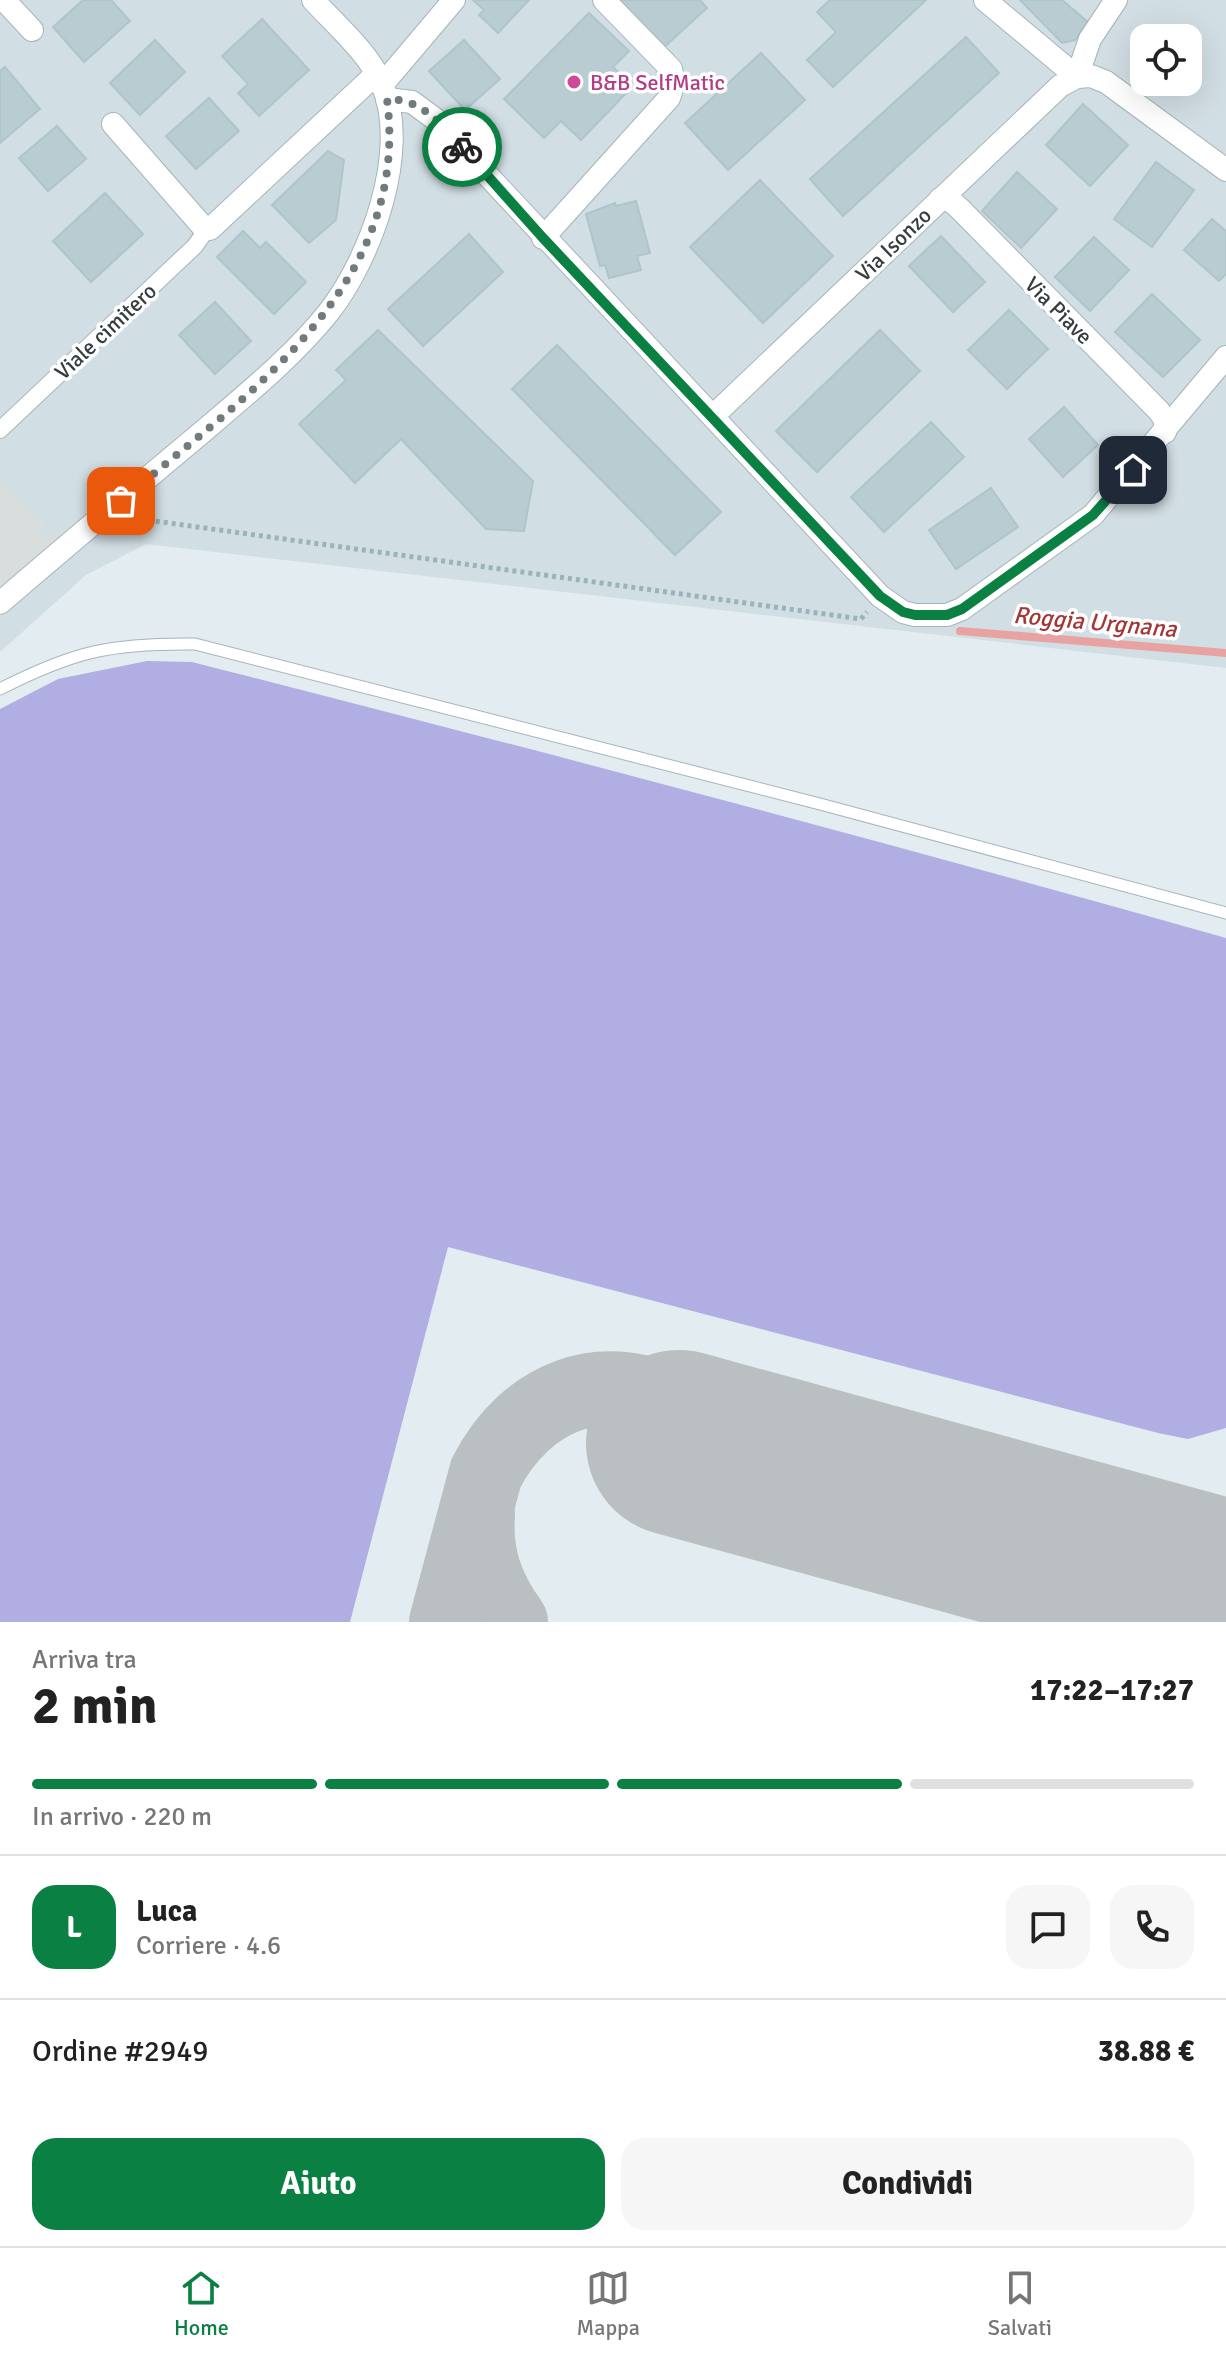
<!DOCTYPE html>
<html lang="it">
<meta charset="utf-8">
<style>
body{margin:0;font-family:Signika,sans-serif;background:#f6f6f6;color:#222;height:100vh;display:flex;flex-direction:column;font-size:30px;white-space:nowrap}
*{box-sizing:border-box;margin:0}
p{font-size:26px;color:#767676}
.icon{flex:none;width:44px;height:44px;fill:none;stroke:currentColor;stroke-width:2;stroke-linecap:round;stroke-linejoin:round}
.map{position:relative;height:1622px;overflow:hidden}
.panel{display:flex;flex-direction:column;background:#fff;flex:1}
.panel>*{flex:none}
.buttons{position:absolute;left:1130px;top:24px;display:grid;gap:16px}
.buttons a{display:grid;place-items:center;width:72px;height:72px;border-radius:16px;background:#fff;box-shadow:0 8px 32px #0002;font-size:40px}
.pin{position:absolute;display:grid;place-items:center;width:68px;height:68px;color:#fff;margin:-34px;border-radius:16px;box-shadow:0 4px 12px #0006}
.courier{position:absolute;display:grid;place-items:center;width:80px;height:80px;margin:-40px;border:6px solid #0b8043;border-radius:50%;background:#fff;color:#222;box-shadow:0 2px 10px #0007}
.headline em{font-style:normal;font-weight:700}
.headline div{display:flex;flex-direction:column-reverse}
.headline{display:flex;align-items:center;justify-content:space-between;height:136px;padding:0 32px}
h1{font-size:52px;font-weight:700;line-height:60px}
.bar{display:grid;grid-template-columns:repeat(4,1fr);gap:12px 8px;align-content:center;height:96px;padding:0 32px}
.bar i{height:10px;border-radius:6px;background:#e0e0e0}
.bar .on{background:#0b8043}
.bar p{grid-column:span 4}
.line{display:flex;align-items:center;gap:20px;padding:0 32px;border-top:2px solid #e0e0e0}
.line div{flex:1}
.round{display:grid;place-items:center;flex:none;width:84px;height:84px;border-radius:24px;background:#f6f6f6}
.action{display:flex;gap:16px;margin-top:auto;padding:16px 32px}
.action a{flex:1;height:92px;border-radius:24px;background:#0b8043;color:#fff;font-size:32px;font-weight:700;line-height:92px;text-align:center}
.action a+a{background:#f6f6f6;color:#222}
.menu{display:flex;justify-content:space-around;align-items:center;height:112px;border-top:2px solid #e0e0e0;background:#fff;font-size:22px;color:#767676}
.menu a{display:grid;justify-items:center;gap:4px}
.menu .on{color:#0b8043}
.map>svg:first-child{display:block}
</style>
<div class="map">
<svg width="1226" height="1622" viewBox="0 0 1226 1622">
<rect width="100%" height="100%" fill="#e3ecf0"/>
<path fill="#d1dee4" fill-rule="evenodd" d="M0,0H1226V668L146,544L86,575L0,652ZM1144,38H1188V82H1144Z"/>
<path fill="#b0aee2" d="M147,661L192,662C538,750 883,841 1226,938V1428L1188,1439L1158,1433L448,1247L350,1622H0V709L58,679Z"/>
<path fill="#d8ddde" d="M0,479L47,524L36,533L79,538L0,603Z"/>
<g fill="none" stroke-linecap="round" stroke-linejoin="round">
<path stroke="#e9a2a2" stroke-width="8" d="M960,631L1226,653"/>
<g stroke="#babfc1" stroke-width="74">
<path d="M478,1515C475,1556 487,1589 511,1622"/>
<path d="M446,1622L486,1473C525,1397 603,1364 681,1408C705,1421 722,1441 747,1452L997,1519"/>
<path d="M1031,1622L1226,1560"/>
</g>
<path stroke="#babfc1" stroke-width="186" d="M679,1443L1226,1593"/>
</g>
<g fill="#b9ccd1" stroke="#adc5cb" stroke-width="2">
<path d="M83,0H111L130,21L84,62L53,27Z"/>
<path d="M473,0H529L498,33L479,15L484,10Z"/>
<path d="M617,0H700L707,8L662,49Z"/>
<path d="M830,0H926L833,87L807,60L836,32L817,12Z"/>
<path d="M1020,0H1062L1088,22L1075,40L1062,43Z"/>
<path d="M589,13L629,51L613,67L633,86L581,140L561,121L544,138L504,99Z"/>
<path d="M262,19L309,70L259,116L238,93L248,84L222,56Z"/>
<path d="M966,37L999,73L843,216L810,179Z"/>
<path d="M155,40L185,72L140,115L110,83Z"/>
<path d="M464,40L500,79L465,110L429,71Z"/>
<path d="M761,53L805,100L728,170L685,123Z"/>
<path d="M5,67L40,109L0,143V71Z"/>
<path d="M209,98L239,131L196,169L166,136Z"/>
<path d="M1083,104L1128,145L1090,186L1046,145Z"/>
<path d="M57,126L86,159L48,191L19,158Z"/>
<path d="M328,151L344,160L336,220L309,243L272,205Z"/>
<path d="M1156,162L1194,190L1152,247L1114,219Z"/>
<path d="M1017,172L1057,209L1021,248L982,211Z"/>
<path d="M760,180L833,256L763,323L690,247Z"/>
<path d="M105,193L143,234L91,282L53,241Z"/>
<path d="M636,201L650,253L637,256L641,270L609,278L605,265L600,266L586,214L615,203L616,206Z"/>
<path d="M1212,219L1226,231V274L1219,281L1184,250Z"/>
<path d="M243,231L260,248L266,242L306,282L274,314L217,257Z"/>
<path d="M469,234L503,272L423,346L388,309Z"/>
<path d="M941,236L985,282L953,312L909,266Z"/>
<path d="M1094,237L1129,270L1090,311L1055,277Z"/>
<path d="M1152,294L1200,340L1163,377L1115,332Z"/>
<path d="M215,302L251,341L215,374L179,335Z"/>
<path d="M1009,310L1048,349L1007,389L968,350Z"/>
<path d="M378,330L533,481L524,531L486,529L401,439L355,483L299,424L346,380L336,370Z"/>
<path d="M880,330L920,371L817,472L776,431Z"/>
<path d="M557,345L721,512L675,555L512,389Z"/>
<path d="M1064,407L1098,445L1063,477L1029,439Z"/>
<path d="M931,422L964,457L884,532L851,497Z"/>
<path d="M991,488L1018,527L956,569L929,530Z"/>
</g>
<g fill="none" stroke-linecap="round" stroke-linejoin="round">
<defs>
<path id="service" d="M0,689C75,651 111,643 195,644L820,804L1226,913"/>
<path id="pedestrian" d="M0,430L195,246L207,229"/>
<g id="minor">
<path d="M4,0L32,30"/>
<path d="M985,0L1077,77L1091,76L1106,82L1226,170"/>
<path d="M1077,77L1090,39L1116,0"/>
<path d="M382,85L454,0"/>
<path d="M387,99L412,102L435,119L880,596L903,612L915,615H947L962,609L1093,515L1226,357"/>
<path d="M113,124L204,228L210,229L376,74"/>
<path d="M940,199L951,201L960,209L1159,411L1165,420V432"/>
<path d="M543,238L669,98L674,83L671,69L604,0"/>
<path d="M713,416L1060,86L1077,77"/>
<path d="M0,603C66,546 133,490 200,434C243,397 292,358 328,313C370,260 411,151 382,84C368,52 336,25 313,0"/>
</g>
</defs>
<use href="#service" stroke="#a6b5ba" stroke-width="13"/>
<use href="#pedestrian" stroke="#a6b5ba" stroke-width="18"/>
<use href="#minor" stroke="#a6b5ba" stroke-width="24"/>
<path stroke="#99b3bb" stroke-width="5" stroke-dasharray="4 4" stroke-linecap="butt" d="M140,519L861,619L867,612"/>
<use href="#service" stroke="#fff" stroke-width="11"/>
<use href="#pedestrian" stroke="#fff" stroke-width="16"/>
<use href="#minor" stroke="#fff" stroke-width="22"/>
</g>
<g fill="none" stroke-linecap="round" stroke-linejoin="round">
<path stroke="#717b7e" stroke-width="8" stroke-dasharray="0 14.4" d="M121,501C247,394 411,287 387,99C421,99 441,123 462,147"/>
<path stroke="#0b8043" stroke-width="10" d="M462,147L543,238L880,596L903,612L915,615H947L962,609L1093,515L1133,470"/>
</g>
<circle fill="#d1479c" stroke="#fff" stroke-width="3" cx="574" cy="82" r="8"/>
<g text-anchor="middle" stroke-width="7" stroke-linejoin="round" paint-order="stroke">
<g font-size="22" fill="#b23c85" stroke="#fff" text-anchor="start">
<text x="590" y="90">B&amp;B SelfMatic</text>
</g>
<g font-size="22" fill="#343e41" stroke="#fff">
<text transform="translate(893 244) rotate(-44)" y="8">Via Isonzo</text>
<text transform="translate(1059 310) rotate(45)" y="8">Via Piave</text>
<text transform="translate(105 331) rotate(-43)" y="8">Viale cimitero</text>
</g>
<g font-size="24" font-style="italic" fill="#a43736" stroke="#fff">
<text transform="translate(1095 622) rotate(5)" y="8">Roggia Urgnana</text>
</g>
</g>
</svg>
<div class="buttons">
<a><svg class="icon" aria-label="locate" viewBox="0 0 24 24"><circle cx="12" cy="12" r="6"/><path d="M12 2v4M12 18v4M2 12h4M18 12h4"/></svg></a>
</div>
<div class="pin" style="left:121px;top:501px;background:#ea580c"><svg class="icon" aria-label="bag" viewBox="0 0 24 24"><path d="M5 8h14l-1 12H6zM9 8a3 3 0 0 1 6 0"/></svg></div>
<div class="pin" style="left:1133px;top:470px;background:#1f2937"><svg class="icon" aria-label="home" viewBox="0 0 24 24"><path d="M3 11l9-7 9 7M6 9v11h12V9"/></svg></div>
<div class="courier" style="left:462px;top:147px"><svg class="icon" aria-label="bike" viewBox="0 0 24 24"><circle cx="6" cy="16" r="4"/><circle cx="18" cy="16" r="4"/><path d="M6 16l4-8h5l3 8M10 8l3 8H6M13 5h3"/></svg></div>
</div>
<section class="panel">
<div class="headline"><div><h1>2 min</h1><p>Arriva tra</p></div><em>17:22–17:27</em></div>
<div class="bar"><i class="on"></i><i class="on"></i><i class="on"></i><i></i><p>In arrivo · 220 m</p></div>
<div class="line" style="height:144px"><b class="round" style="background:#0b8043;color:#fff">L</b><div><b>Luca</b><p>Corriere · 4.6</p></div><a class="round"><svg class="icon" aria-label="chat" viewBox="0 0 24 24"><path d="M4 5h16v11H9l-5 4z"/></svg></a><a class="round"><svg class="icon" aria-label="phone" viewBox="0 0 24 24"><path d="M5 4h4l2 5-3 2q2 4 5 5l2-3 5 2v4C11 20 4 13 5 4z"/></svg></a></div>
<div class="line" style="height:104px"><div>Ordine #2949</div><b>38.88 €</b></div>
<div class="action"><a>Aiuto</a><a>Condividi</a></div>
</section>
<nav class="menu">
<a class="on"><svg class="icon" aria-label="home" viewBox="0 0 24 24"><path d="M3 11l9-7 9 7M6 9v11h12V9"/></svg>Home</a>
<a><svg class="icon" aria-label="map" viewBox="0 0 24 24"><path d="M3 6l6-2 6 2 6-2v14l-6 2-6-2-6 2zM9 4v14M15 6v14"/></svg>Mappa</a>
<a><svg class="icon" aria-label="saved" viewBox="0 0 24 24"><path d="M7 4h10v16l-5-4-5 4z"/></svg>Salvati</a>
</nav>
